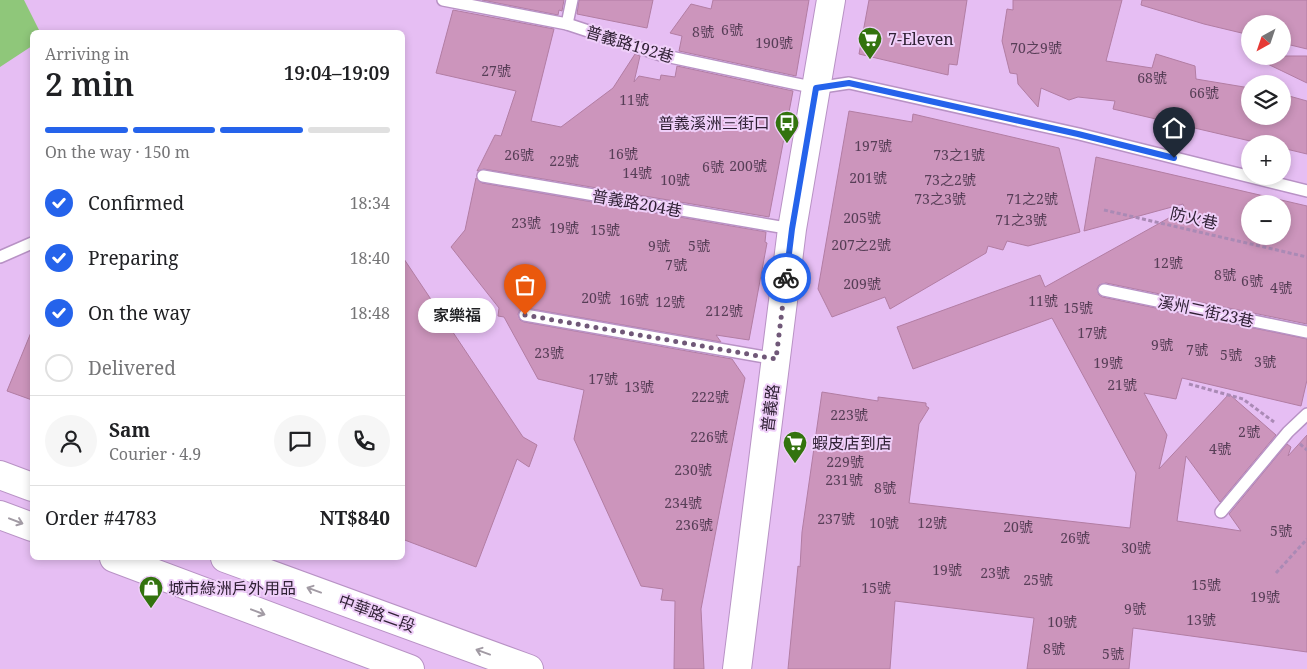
<!DOCTYPE html>
<meta charset="utf-8">
<style>
body{margin:0;font-family:"Noto Serif","Noto Sans TC",serif;background:#f6f6f6;color:#202124;height:100vh;display:flex;flex-direction:column;font-size:19px;white-space:nowrap}
*{box-sizing:border-box;margin:0}
p{font-size:16px;color:#757577}
.icon{flex:none;width:28px;height:28px;fill:none;stroke:currentColor;stroke-width:2;stroke-linecap:round;stroke-linejoin:round}
.map{position:relative;flex:1;overflow:hidden}
.side{position:absolute;left:30px;top:30px;width:375px;height:530px;display:flex;flex-direction:column;background:#fff;border-radius:8px;box-shadow:0 2px 8px #0003}
.side>*{flex:none}
.needle{width:32px;rotate:220deg}
.tools{position:absolute;left:1241px;top:15px;display:grid;gap:10px}
.tools a{display:grid;place-items:center;width:50px;height:50px;border-radius:50%;background:#fff;box-shadow:0 2px 8px #0003;font-size:25px}
.pin{position:absolute;display:grid;place-items:center;width:42px;height:42px;color:#fff;margin:-51px -21px;border-radius:50% 50% 50% 0;rotate:-45deg;box-shadow:0 0 5px #0007}
.pin .icon{rotate:45deg}
.courier{position:absolute;display:grid;place-items:center;width:50px;height:50px;margin:-25px;border:4px solid #2563eb;border-radius:50%;background:#fff;color:#222;box-shadow:0 1px 6px #0007}
.bubble{position:absolute;height:35px;border-radius:18px;background:#fff;box-shadow:0 2px 8px #0003;font-size:16px;font-weight:600;line-height:35px;text-align:center}
.summary em{font-style:normal;font-weight:600}
.summary div{display:flex;flex-direction:column-reverse}
.summary{display:flex;align-items:center;justify-content:space-between;height:85px;padding:0 15px}
h1{font-size:32px;font-weight:600;line-height:38px}
.bar{display:grid;grid-template-columns:repeat(4,1fr);gap:8px 5px;align-content:center;height:60px;padding:0 15px}
.bar i{height:6px;border-radius:4px;background:#e0e0e0}
.bar .current{background:#2563eb}
.bar p{grid-column:span 4}
.line{display:flex;align-items:center;gap:12px;padding:0 15px;border-top:1px solid #e0e0e0}
.line div{flex:1}
.round{display:grid;place-items:center;flex:none;width:52px;height:52px;border-radius:26px;background:#f6f6f6}
ol{padding:0 15px;list-style:none}
li{display:flex;align-items:center;gap:15px;height:55px}
li p{margin-inline-start:auto}
li .icon{padding:5px;border-radius:50%;background:#2563eb;color:#fff;stroke-width:4}
li:last-child{color:#757577}
li i{width:28px;height:28px;border:2px solid #e0e0e0;border-radius:50%}
.map>svg:first-child{display:block}
</style>
<div class="map">
<svg width="1307" height="669" viewBox="0 0 1307 669">
<rect width="100%" height="100%" fill="#e6bef3"/>
<path fill="#8fc77a" d="M0,0H24L40,32H32V46L0,67Z"/>
<g fill="#cc95bc" stroke="#b27da3" fill-rule="evenodd">
<path d="M482,0H564L562,11L559,10L558,15Z"/>
<path d="M579,0H653L647,28L577,14Z"/>
<path d="M713,0H809L796,76L679,51L682,36L670,33L691,4L711,9Z"/>
<path d="M869,0H967L957,65L949,64L948,75L859,54Z"/>
<path d="M1013,0H1122L1106,61L1152,68L1156,54L1195,66L1196,79L1250,88V116H1282V94L1307,101V154L1282,148V144H1263L1113,109L1115,101L1078,97L1069,100L1041,88L1038,107L1018,84L1017,74L1010,73L1002,41L1007,9L1013,10Z"/>
<path d="M1142,0H1307V49L1282,43V24H1250V35L1204,24L1141,5Z"/>
<path d="M453,10L554,29L531,121L561,127L613,88L635,54L640,56L634,82L639,76L660,80L661,75L675,77L677,66L793,91L769,217L484,169L477,171L495,135L501,136L516,91L436,73Z"/>
<path d="M1251,56H1307V83Z"/>
<path d="M849,111L912,122L913,114L1059,148L1080,232L1028,246L1007,241L1003,250L988,246L986,253L890,309L885,297L832,317L818,289Z"/>
<path d="M1096,157L1307,206V324L1106,283L1099,285L1097,289L1099,295L1102,297L1307,339V380L1301,406L1182,378L1176,399L1144,393L1167,435L1159,469L1229,394L1276,435L1220,502L1186,456L1177,521L1241,531L1229,514L1287,444L1291,447L1288,456L1307,435V652L1133,628L1129,669H1027L1034,618L895,601L890,669H788L798,566L800,567L802,532L822,392L878,401V397L926,403V406L929,408L919,424L909,503L1130,528L1136,473L1052,318L913,369L897,327L1040,275L1045,287L1185,209L1183,204L1084,231ZM1250,204H1282V236H1250Z"/>
<path d="M476,178L482,183L766,232L765,242L767,243L749,340L716,335L721,342L526,308L520,310L518,314L520,320L524,322L732,359L745,378L701,609L704,669H674L675,601L661,600L663,589L641,586L574,439L584,390L538,379L504,317L498,316L499,308L451,247L465,230Z"/>
<path d="M402,256L523,437L537,445L529,467L517,459L476,567L402,539Z"/>
<path d="M32,330V400L7,391Z"/>
</g>
<g fill="none" stroke-linecap="round" stroke-linejoin="round">
<defs>
<g id="lane">
<path d="M443,0L567,24L661,55L816,88L849,83L1079,134L1307,191"/>
<path d="M567,24L572,0"/>
<path d="M483,176L792,229"/>
<path d="M0,257L32,243"/>
<path d="M1104,290L1307,332"/>
<path d="M525,315L776,359"/>
<path d="M1221,512L1288,432L1307,414"/>
</g>
<g id="secondary">
<path d="M0,475L32,487"/>
<path d="M0,515L32,527"/>
<path d="M114,558L410,669"/>
<path d="M225,558L529,669"/>
<path d="M737,669L792,229L831,0"/>
</g>
</defs>
<use href="#lane" stroke="#b892c5" stroke-width="14"/>
<use href="#secondary" stroke="#b892c5" stroke-width="30"/>
<g stroke="#aa8ab5" stroke-width="3" stroke-dasharray="4 2.5" stroke-linecap="butt">
<path d="M1104,210L1307,257"/>
<path d="M1189,384L1243,399L1274,422"/>
<path d="M1300,444L1307,450"/>
<path d="M1276,573L1307,539"/>
</g>
<use href="#lane" stroke="#fff" stroke-width="11"/>
<use href="#secondary" stroke="#fff" stroke-width="28"/>
</g>
<defs><path id="oneway-shaft" d="M-6 0H5M1.5-3L5.5 0L1.5 3" fill="none" stroke-width="1.6" stroke-linecap="round" stroke-linejoin="round" transform="scale(1.25)"/></defs>
<g stroke="#a29ba4">
<use href="#oneway-shaft" transform="translate(16 521) rotate(21)"/>
<use href="#oneway-shaft" transform="translate(314 590) rotate(-160)"/>
<use href="#oneway-shaft" transform="translate(258 612) rotate(21)"/>
<use href="#oneway-shaft" transform="translate(483 652) rotate(-160)"/>
</g>
<g fill="none" stroke-linecap="round" stroke-linejoin="round">
<path stroke="#705878" stroke-width="5" stroke-dasharray="0 9" d="M525,315L776,359L786,278"/>
<path stroke="#2563eb" stroke-width="6" d="M786,278L792,229L816,88L849,83L1078,134L1174,158"/>
</g>
<defs>
<symbol id="supermarket-pin" viewBox="-11 -11 22 30"><path d="M0 17L-7.5 6A9.5 9.5 0 1 1 7.5 6Z" fill="#33730e" stroke="#efcff9"/><path d="M-6-5.5h2.5l.6 2H6L4.5 2H-2.5L-4.4-4H-6ZM-1.5 3.2a1.3 1.3 0 1 0 .1 0ZM3 3.2a1.3 1.3 0 1 0 .1 0Z" fill="#fff"/></symbol>
<symbol id="bus-pin" viewBox="-11 -11 22 30"><path d="M0 17L-7.5 6A9.5 9.5 0 1 1 7.5 6Z" fill="#33730e" stroke="#efcff9"/><path d="M-5-6H5V4H4V6H2V4H-2V6H-4V4H-5ZM-3.5-4V0h7V-4ZM-3.5 1.2v1.5H-2V1.2ZM2 1.2v1.5H3.5V1.2Z" fill="#fff"/></symbol>
<symbol id="shop-pin" viewBox="-11 -11 22 30"><path d="M0 17L-7.5 6A9.5 9.5 0 1 1 7.5 6Z" fill="#33730e" stroke="#efcff9"/><path d="M-5-2.5h2.3a2.7 3.5 0 0 1 5.4 0H5L5.5 6h-11ZM-1.5-2.5h3a1.5 2.3 0 0 0-3 0Z" fill="#fff"/></symbol>
</defs>
<g fill-rule="evenodd">
<use href="#supermarket-pin" x="856" y="25" width="28" height="38"/>
<use href="#bus-pin" x="773" y="109" width="28" height="38"/>
<use href="#supermarket-pin" x="781" y="429" width="28" height="38"/>
<use href="#shop-pin" x="137" y="574" width="28" height="38"/>
</g>
<g text-anchor="middle" stroke-width="4" stroke-linejoin="round" paint-order="stroke">
<g font-size="14" fill="#573e57">
<text x="732" y="35">6號</text>
<text x="703" y="37">8號</text>
<text x="774" y="48">190號</text>
<text x="1036" y="53">70之9號</text>
<text x="496" y="76">27號</text>
<text x="1152" y="83">68號</text>
<text x="1204" y="98">66號</text>
<text x="634" y="105">11號</text>
<text x="873" y="151">197號</text>
<text x="623" y="159">16號</text>
<text x="519" y="160">26號</text>
<text x="959" y="160">73之1號</text>
<text x="564" y="166">22號</text>
<text x="748" y="171">200號</text>
<text x="713" y="172">6號</text>
<text x="637" y="178">14號</text>
<text x="868" y="183">201號</text>
<text x="675" y="185">10號</text>
<text x="950" y="185">73之2號</text>
<text x="940" y="204">73之3號</text>
<text x="1032" y="204">71之2號</text>
<text x="862" y="223">205號</text>
<text x="1021" y="225">71之3號</text>
<text x="526" y="228">23號</text>
<text x="564" y="233">19號</text>
<text x="605" y="235">15號</text>
<text x="861" y="250">207之2號</text>
<text x="659" y="251">9號</text>
<text x="699" y="251">5號</text>
<text x="1168" y="268">12號</text>
<text x="676" y="270">7號</text>
<text x="1225" y="280">8號</text>
<text x="1252" y="286">6號</text>
<text x="862" y="289">209號</text>
<text x="1281" y="293">4號</text>
<text x="596" y="303">20號</text>
<text x="634" y="305">16號</text>
<text x="1043" y="306">11號</text>
<text x="670" y="307">12號</text>
<text x="1078" y="313">15號</text>
<text x="724" y="316">212號</text>
<text x="1092" y="338">17號</text>
<text x="1162" y="350">9號</text>
<text x="1197" y="355">7號</text>
<text x="549" y="358">23號</text>
<text x="1231" y="360">5號</text>
<text x="1265" y="367">3號</text>
<text x="1108" y="368">19號</text>
<text x="603" y="384">17號</text>
<text x="1122" y="390">21號</text>
<text x="639" y="392">13號</text>
<text x="710" y="402">222號</text>
<text x="849" y="420">223號</text>
<text x="1249" y="437">2號</text>
<text x="709" y="442">226號</text>
<text x="1220" y="454">4號</text>
<text x="845" y="467">229號</text>
<text x="693" y="475">230號</text>
<text x="844" y="485">231號</text>
<text x="885" y="493">8號</text>
<text x="683" y="508">234號</text>
<text x="836" y="524">237號</text>
<text x="884" y="528">10號</text>
<text x="932" y="528">12號</text>
<text x="694" y="530">236號</text>
<text x="1018" y="532">20號</text>
<text x="1281" y="536">5號</text>
<text x="1075" y="543">26號</text>
<text x="1136" y="553">30號</text>
<text x="947" y="575">19號</text>
<text x="995" y="578">23號</text>
<text x="1038" y="585">25號</text>
<text x="1206" y="590">15號</text>
<text x="876" y="593">15號</text>
<text x="1265" y="602">19號</text>
<text x="1135" y="614">9號</text>
<text x="1201" y="625">13號</text>
<text x="1062" y="627">10號</text>
<text x="1054" y="654">8號</text>
<text x="1113" y="659">5號</text>
</g>
<g font-size="16" fill="#302135" stroke="#efcff9" text-anchor="start">
<text x="888" y="45">7-Eleven</text>
<text x="770" y="129" text-anchor="end">普義溪洲三街口</text>
<text x="812" y="449">蝦皮店到店</text>
<text x="168" y="594">城市綠洲戶外用品</text>
</g>
<g font-size="16" fill="#302135" stroke="#efcff9">
<text transform="translate(630 44) rotate(17)" y="6">普義路192巷</text>
<text transform="translate(637 203) rotate(10)" y="6">普義路204巷</text>
<text transform="translate(1194 218) rotate(13)" y="6">防火巷</text>
<text transform="translate(1206 311) rotate(12)" y="6">溪州二街23巷</text>
<text transform="translate(770 408) rotate(-83)" y="6">普義路</text>
<text transform="translate(377 613) rotate(20)" y="6">中華路二段</text>
</g>
</g>
</svg>
<div class="tools">
<a><svg class="needle" viewBox="-14 -14 28 28"><path d="M0-13l5 13h-10z" fill="#e53935"/><path d="M0 13l5-13h-10z" fill="#757577"/></svg></a>
<a><svg class="icon" aria-label="layers" viewBox="0 0 24 24"><path d="M12 4l9 5-9 5-9-5zM3 14l9 5 9-5"/></svg></a>
<a>+</a>
<a>−</a>
</div>
<div class="pin" style="left:525px;top:315px;background:#ea580c"><svg class="icon" aria-label="bag" viewBox="0 0 24 24"><path d="M5 8h14l-1 12H6zM9 8a3 3 0 0 1 6 0"/></svg></div>
<div class="pin" style="left:1174px;top:158px;background:#1f2937"><svg class="icon" aria-label="home" viewBox="0 0 24 24"><path d="M3 11l9-7 9 7M6 9v11h12V9"/></svg></div>
<div class="courier" style="left:786px;top:278px"><svg class="icon" aria-label="bike" viewBox="0 0 24 24"><circle cx="6" cy="16" r="4"/><circle cx="18" cy="16" r="4"/><path d="M6 16l4-8h5l3 8M10 8l3 8H6M13 5h3"/></svg></div>
<div class="bubble" style="left:418px;top:298px;width:78px">家樂福</div>
<section class="side">
<div class="summary"><div><h1>2 min</h1><p>Arriving in</p></div><em>19:04–19:09</em></div>
<div class="bar"><i class="current"></i><i class="current"></i><i class="current"></i><i></i><p>On the way · 150 m</p></div>
<ol>
<li><svg class="icon" aria-label="check" viewBox="0 0 24 24"><path d="M5 12l5 5 9-10"/></svg>Confirmed<p>18:34</p></li>
<li><svg class="icon" aria-label="check" viewBox="0 0 24 24"><path d="M5 12l5 5 9-10"/></svg>Preparing<p>18:40</p></li>
<li><svg class="icon" aria-label="check" viewBox="0 0 24 24"><path d="M5 12l5 5 9-10"/></svg>On the way<p>18:48</p></li>
<li><i></i>Delivered</li>
</ol>
<div class="line" style="height:90px"><a class="round"><svg class="icon" aria-label="person" viewBox="0 0 24 24"><circle cx="12" cy="8" r="4"/><path d="M4 21q1-7 8-7t8 7"/></svg></a><div><b>Sam</b><p>Courier · 4.9</p></div><a class="round"><svg class="icon" aria-label="chat" viewBox="0 0 24 24"><path d="M4 5h16v11H9l-5 4z"/></svg></a><a class="round"><svg class="icon" aria-label="phone" viewBox="0 0 24 24"><path d="M5 4h4l2 5-3 2q2 4 5 5l2-3 5 2v4C11 20 4 13 5 4z"/></svg></a></div>
<div class="line" style="height:65px"><div>Order #4783</div><b>NT$840</b></div>
</section>
</div>
